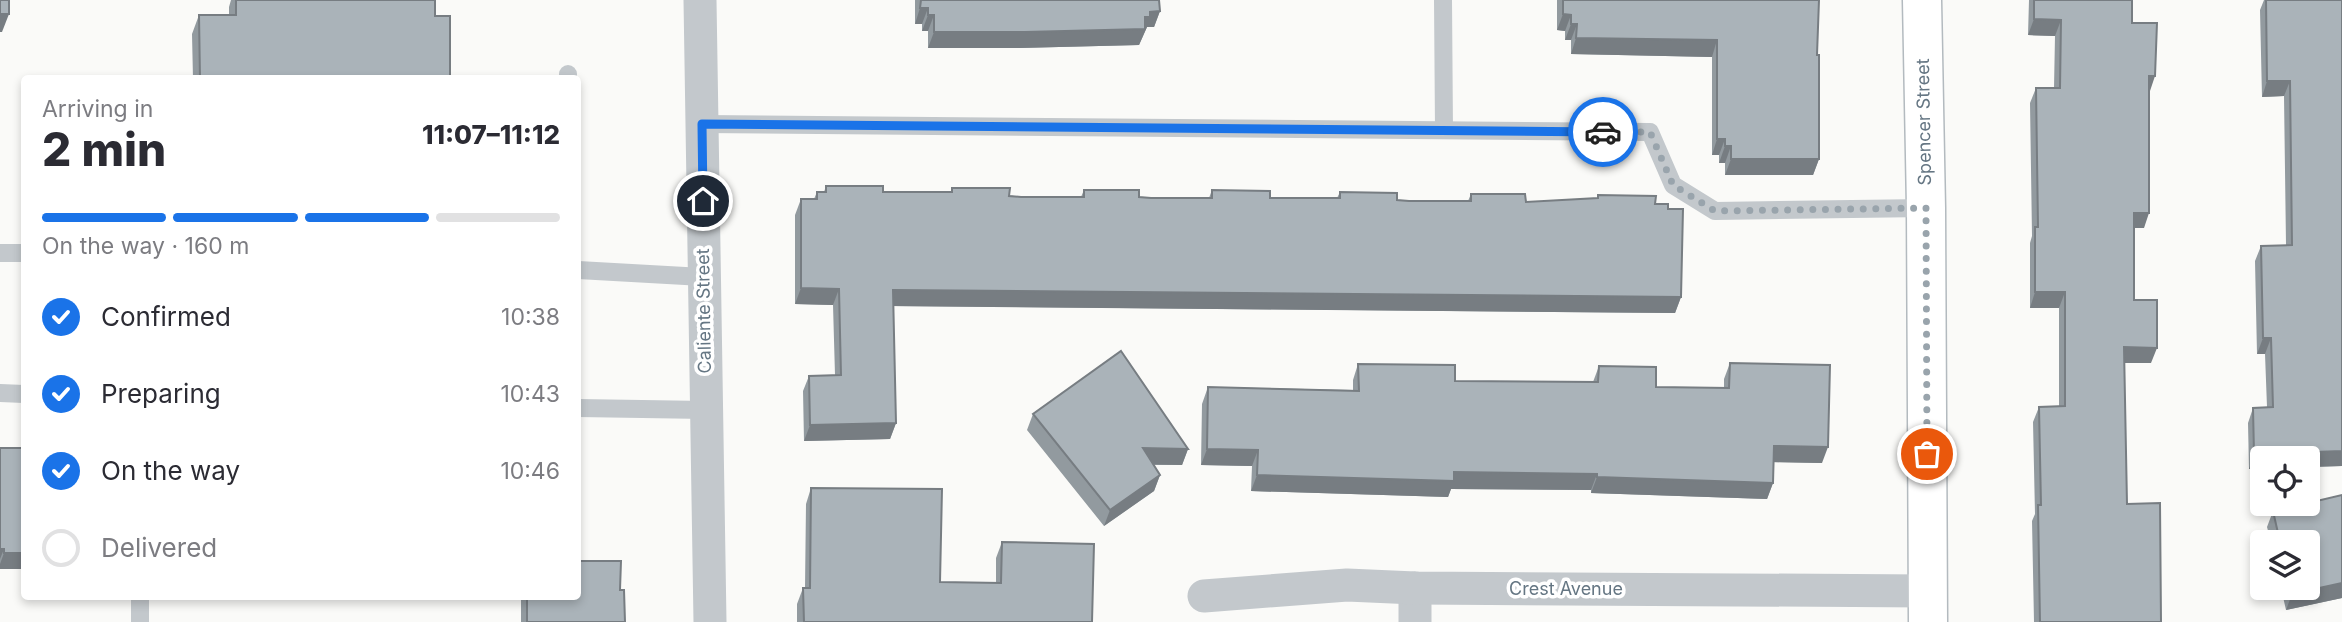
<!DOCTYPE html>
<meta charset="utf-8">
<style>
body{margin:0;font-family:Inter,sans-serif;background:#f2f2f3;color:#2b2b33;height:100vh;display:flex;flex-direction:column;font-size:26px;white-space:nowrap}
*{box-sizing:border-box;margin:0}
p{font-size:23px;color:#7c7c81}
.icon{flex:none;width:38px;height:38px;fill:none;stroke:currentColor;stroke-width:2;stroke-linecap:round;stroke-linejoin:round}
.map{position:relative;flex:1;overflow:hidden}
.drawer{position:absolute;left:21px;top:75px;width:560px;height:525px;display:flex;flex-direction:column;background:#fff;border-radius:7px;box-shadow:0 4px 10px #0003}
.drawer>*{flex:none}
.fabs{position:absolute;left:2250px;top:446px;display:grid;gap:14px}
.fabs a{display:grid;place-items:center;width:70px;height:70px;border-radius:7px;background:#fff;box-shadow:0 4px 10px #0003;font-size:35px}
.pin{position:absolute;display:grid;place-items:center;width:60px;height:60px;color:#fff;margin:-30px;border:4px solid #fff;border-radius:50%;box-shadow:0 2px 7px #0007}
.courier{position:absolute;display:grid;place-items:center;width:70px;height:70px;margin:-35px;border:5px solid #1a73e8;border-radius:50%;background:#fff;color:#222;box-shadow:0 2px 9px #0007}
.headline em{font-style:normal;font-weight:800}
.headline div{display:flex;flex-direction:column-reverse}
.headline{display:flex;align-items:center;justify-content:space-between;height:119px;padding:0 21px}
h1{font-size:46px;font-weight:800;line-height:52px}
.bar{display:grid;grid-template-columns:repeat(4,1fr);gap:10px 7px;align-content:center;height:84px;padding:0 21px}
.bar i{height:9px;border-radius:5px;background:#e1e1e2}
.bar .current{background:#1a73e8}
.bar p{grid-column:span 4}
ol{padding:0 21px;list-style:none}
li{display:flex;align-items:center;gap:21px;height:77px}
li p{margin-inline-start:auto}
li .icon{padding:7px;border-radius:50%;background:#1a73e8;color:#fff;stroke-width:4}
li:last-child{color:#7c7c81}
li i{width:38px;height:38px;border:4px solid #e1e1e2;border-radius:50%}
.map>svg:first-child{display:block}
</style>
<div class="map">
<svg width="2342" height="622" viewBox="0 0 2342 622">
<rect width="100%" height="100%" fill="#fafaf8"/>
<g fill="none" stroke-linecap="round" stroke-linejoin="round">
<defs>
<path id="secondary" d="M1922,0L1926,208L1928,622"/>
</defs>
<use href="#secondary" stroke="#b3babf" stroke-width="41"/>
<g stroke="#c3c8cc" stroke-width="18">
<path d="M1443,0L1444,130"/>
<path d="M568,74V79"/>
<path d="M702,124L1650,132L1673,185L1715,211L1926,208"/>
<path d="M0,253H24"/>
<path d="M578,270L703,277"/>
<path d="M0,393L24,394"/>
<path d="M578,408L706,410"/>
<path d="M140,597V622"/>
</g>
<g stroke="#c3c8cc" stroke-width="33">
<path d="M700,0L710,622"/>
<path d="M1415,588V622"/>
<path d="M1204,596L1347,585L1415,588L1928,591"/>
</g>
<use href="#secondary" stroke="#fff" stroke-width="38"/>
</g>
<g fill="#929a9f">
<path d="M231,0H435V16L450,79H193L192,34L199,15H229V7Z"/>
<path d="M915,0H1159L1160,11L1154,27H1147L1139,45L1019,48H928V31H922V24H915Z"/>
<path d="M1557,0H1819L1817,55L1819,159L1813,175H1725V163H1719V155H1712V57L1571,54V40H1565V31L1557,30Z"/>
<path d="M2029,0H2132V23L2150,91L2144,228H2134V300L2151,363H2124L2127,504L2161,622H2034L2032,521L2035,514L2033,422L2039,407L2059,406V308H2030V243L2032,236L2030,103L2036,88H2054L2055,36L2028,35Z"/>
<path d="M2264,0H2342V466L2249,469L2248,423L2253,408L2267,407L2265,354H2257L2255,261L2261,246L2286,245L2284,96L2262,97L2260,10Z"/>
<path d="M826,186L883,192H951L952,188L1021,197H1081L1084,190L1151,198H1209L1212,190L1270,198H1337L1340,192L1397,200L1409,201H1468L1471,194L1526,202L1597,199L1598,195L1655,204L1668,209L1681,297L1675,313L893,306L896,423L890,439L804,441L803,391L809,376L835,375L833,305L795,304V215L801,199H814L817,192H824Z"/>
<path d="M1730,363L1822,463L1773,462V483L1767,499L1591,493V490L1451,489L1448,497L1251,491L1252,466L1201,465L1202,404L1208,387L1353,390V380L1358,364L1455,381L1593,382L1599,366L1656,387L1724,388V379Z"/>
<path d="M1033,414L1188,449L1182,465H1153L1160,475L1154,491L1104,526L1027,430Z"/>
<path d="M0,448L24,569H0Z"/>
<path d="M811,488L940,582L996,583V558L1002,542L1092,622H797V604L803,588H805L806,504Z"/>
<path d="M2342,495V598L2286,610L2281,588H2308V542H2271L2267,527L2273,511Z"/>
<path d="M620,590L625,622H521V597H578Z"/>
</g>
<g fill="#777d82">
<path d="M920,8H928L922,24H915Z"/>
<path d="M1160,11L1154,27H1147L1139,45L1019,48H928L934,32L1145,17L1150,12Z"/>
<path d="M0,14H9L2,32H0Z"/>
<path d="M1563,14L1571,15L1565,31L1557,30Z"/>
<path d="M928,15H934L928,31H922Z"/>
<path d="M2034,19L2061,20L2055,36L2028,35Z"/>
<path d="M1571,24H1577L1571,40H1565Z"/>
<path d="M1576,38L1717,40L1712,57L1571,54Z"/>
<path d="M2149,76H2155L2150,91H2143Z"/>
<path d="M2267,81H2290L2284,96L2262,97Z"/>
<path d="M1717,139H1725L1719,155H1712Z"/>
<path d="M1725,146H1731L1725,163H1719Z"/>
<path d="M1731,159H1819L1813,175H1725Z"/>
<path d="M2134,213H2149L2144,228H2128Z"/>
<path d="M801,288L839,289L833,305L795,304Z"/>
<path d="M893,290L1681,297L1675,313L887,306Z"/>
<path d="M2035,292H2065L2059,308H2030Z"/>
<path d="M2263,338H2271L2265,354H2257Z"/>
<path d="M2124,347L2157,348L2151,363H2118Z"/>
<path d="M896,423L890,439L804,441L810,425Z"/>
<path d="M1774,446L1828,447L1822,463L1768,462Z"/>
<path d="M1143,448L1188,449L1182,465L1137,464Z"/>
<path d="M1207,449L1258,450L1252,466L1201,465Z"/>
<path d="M2342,451V466L2308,467V458H2263V469H2249L2254,454Z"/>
<path d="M1454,472L1597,474L1591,490L1451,489L1448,497L1251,491L1257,475Z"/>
<path d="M1160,475L1154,491L1104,526L1110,510Z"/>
<path d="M1597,477L1773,483L1767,499L1591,493Z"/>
<path d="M0,549H4L0,559Z"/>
<path d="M4,553H24V569H0V564Z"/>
<path d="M2342,583V598L2286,610L2292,594Z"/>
</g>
<g fill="#aab3b9" stroke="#777d82" stroke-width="2">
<rect x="0" y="0" width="9" height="14"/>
<path d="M236,0H435V16H450V79H200L199,15H236Z"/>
<path d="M921,0H1159L1160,11L1150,12V17H1145V29L1025,32H934V15H928V8H920Z"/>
<path d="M1563,0H1819L1817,55H1819V159H1731V146H1725V139H1717V40L1576,38L1577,24H1571V15L1563,14Z"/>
<path d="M2034,0H2132V23H2157L2155,76H2149V213H2134V300H2157V348L2124,347L2127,504L2160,503L2161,622H2040L2038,505H2041L2039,407L2065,406V292H2035V227H2038L2036,88H2060L2061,20L2034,19Z"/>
<path d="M2266,0H2342V451L2254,454L2253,408L2273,407L2271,338H2263L2261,246L2292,245L2290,81H2267Z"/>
<path d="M826,186H883V192H952V188H1010L1009,196L1021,197H1084V190H1139V197L1151,198H1212V190L1270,191V198H1340V192L1397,193V200L1409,201H1471V194H1525L1526,202L1598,198V195L1656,196L1655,204H1668V209H1683L1681,297L893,290L896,423L810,425L809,376L841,375L839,289L801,288V199H817V192H826Z"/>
<path d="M1121,351L1188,449L1143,448L1160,475L1110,510L1033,414Z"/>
<path d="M1730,363L1830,365L1828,447L1774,446L1773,483L1597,477V474L1454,472V481L1257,475L1258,450L1207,449L1208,387L1359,391L1358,364L1455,365V381L1598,382L1599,366L1656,367V387L1729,388Z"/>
<path d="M0,448H24V553H4V549H0Z"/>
<path d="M811,488L942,489L940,582L1001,583L1002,542L1094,544L1092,622H804L803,588H810Z"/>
<path d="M2342,495V583L2292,594L2291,588H2308V542H2280L2273,511L2303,504H2308V503Z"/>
<path d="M578,561H621L620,590H624L625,622H527V597H578Z"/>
</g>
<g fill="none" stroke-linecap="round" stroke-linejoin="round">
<path stroke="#99a4ac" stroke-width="7" stroke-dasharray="0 12.6" d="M1603,132H1650L1673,185L1715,211L1926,208L1927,454"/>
<path stroke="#1a73e8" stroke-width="9" d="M703,201L702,124L1603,132"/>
</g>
<g text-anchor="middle" stroke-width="7" stroke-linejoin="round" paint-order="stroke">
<g font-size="18" fill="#657683" stroke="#fff">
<text transform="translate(1924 122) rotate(-91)" y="6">Spencer Street</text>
<text transform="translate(704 311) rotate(-91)" y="6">Caliente Street</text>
<text x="1566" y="595">Crest Avenue</text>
</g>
</g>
</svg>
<div class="fabs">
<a><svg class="icon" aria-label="locate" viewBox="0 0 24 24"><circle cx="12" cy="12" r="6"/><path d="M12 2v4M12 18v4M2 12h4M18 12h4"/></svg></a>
<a><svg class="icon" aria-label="layers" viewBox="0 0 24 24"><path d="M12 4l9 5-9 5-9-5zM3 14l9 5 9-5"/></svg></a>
</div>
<div class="pin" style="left:1927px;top:454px;background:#ea580c"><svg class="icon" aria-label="bag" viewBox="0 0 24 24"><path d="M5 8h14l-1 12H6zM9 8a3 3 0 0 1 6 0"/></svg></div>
<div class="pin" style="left:703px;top:201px;background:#1f2937"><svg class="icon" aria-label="home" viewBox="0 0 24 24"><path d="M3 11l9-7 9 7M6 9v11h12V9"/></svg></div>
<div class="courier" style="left:1603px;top:132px"><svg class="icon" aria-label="car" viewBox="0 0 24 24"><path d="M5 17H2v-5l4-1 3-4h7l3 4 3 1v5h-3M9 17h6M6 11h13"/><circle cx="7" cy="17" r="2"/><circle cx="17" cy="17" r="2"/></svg></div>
<section class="drawer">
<div class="headline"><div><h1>2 min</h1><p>Arriving in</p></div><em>11:07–11:12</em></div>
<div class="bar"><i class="current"></i><i class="current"></i><i class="current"></i><i></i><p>On the way · 160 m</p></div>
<ol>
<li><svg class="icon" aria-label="check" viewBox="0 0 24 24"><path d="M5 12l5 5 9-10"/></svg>Confirmed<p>10:38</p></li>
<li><svg class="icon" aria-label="check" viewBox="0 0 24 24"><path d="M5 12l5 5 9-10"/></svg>Preparing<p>10:43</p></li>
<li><svg class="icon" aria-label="check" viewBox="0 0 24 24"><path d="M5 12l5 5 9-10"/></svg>On the way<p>10:46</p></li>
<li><i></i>Delivered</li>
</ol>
</section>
</div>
